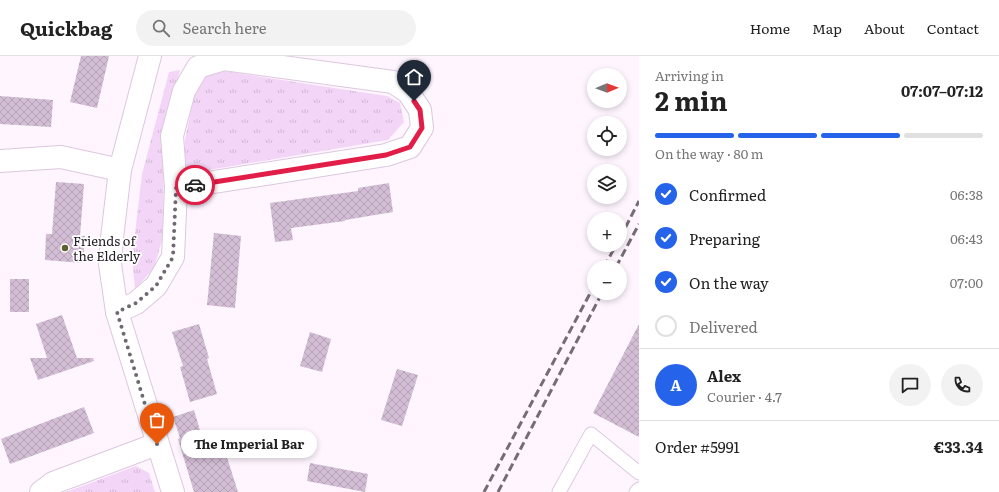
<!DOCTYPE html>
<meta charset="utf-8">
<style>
body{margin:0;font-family:Literata,serif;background:#f2f2f2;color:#222;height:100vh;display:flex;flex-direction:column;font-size:15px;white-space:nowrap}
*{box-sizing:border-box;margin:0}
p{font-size:13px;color:#767676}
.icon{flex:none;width:22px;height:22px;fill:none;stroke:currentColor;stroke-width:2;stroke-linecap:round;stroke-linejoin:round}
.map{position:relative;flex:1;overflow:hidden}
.details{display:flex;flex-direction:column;background:#fff;width:360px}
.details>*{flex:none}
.needle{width:26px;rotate:89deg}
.controls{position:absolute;left:587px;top:12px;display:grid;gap:8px}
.controls a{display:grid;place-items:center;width:40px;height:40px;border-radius:50%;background:#fff;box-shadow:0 2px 6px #0003;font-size:20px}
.pin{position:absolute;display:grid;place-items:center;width:34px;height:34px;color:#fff;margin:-41px -17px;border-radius:50% 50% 50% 0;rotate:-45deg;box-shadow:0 0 4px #0007}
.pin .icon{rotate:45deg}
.courier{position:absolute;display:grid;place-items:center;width:40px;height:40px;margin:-20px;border:3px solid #e11d48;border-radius:50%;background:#fff;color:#222;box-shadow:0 1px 5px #0007}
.bubble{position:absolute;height:28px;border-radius:14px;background:#fff;box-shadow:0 2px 6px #0003;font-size:13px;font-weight:700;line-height:28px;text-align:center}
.headline em{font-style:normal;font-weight:700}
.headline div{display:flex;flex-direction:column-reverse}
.headline{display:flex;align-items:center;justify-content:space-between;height:68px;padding:0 16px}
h1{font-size:26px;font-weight:700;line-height:30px}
.bar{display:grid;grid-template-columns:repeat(4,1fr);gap:6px 4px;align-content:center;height:48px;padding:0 16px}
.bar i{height:5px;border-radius:3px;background:#e0e0e0}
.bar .on{background:#2563eb}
.bar p{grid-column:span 4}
.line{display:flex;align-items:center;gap:10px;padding:0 16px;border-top:1px solid #e0e0e0}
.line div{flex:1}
.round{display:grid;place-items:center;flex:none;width:42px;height:42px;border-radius:21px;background:#f2f2f2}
ol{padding:0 16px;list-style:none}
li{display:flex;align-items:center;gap:12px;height:44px}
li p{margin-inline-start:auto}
li .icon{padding:4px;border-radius:50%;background:#2563eb;color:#fff;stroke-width:4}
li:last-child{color:#767676}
li i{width:22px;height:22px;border:2px solid #e0e0e0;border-radius:50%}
header{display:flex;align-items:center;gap:24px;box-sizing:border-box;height:56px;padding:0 20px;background:#fff;border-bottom:1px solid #e0e0e0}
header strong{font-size:19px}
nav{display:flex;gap:22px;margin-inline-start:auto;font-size:14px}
.search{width:280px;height:36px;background:#f2f2f2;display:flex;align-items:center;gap:10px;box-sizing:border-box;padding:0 14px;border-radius:22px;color:#767676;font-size:15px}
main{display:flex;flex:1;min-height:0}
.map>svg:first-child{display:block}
</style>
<header>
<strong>Quickbag</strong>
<div class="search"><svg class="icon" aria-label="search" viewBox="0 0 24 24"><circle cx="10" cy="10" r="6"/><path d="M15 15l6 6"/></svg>Search here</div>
<nav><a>Home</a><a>Map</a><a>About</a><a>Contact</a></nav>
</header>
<main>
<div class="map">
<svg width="639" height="436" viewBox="0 0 639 436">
<defs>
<pattern id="grass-tufts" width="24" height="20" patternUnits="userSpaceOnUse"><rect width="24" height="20" fill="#f3d6f7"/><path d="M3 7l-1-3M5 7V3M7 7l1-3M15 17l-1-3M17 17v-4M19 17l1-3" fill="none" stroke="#d0b7d4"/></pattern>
<pattern id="building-cross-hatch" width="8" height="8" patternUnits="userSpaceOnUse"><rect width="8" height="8" fill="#d2bdd5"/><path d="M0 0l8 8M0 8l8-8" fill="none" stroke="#b4a2b7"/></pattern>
</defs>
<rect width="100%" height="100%" fill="#fef5ff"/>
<g fill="url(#grass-tufts)">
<path d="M180,14L164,78L163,181L154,212L135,233L132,202L142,118L169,16Z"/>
<path d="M223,15L387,40L400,47L404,66L388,84L191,117L185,108V84L197,25L209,16Z"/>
<path d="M136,410L149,417L155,436H66Z"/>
</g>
<g fill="url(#building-cross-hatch)">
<path d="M81,0H109L97,52L70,46Z"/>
<path d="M0,40L53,44L51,71L0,68Z"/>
<path d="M56,126L84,128L80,180H85L83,207L45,204L46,178H52Z"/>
<path d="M389,127L393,156L345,164V165L291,172L293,184L275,186L270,147L358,135V132Z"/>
<path d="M214,177L241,180L235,252L207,249Z"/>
<rect x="10" y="223" width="19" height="33"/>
<path d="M62,259L77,302H93L94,305L38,324L30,302H47L36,268Z"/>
<path d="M199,268L209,302L207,303L217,338L190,346L180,311L183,310L172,276Z"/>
<path d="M639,268V381L593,357Z"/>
<path d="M310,276L331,283L322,316L300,310Z"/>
<path d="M397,313L418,319L402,370L381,364Z"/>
<path d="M84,351L94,377L10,408L1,383Z"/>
<path d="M194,354L206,395L223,389L238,436H194L178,383L180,382L173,361Z"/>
<path d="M310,407L368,418L365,436L307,425Z"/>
</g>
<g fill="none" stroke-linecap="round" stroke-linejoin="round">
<defs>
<g id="lane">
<path d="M559,436L591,378L639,417"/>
<path d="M636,436L639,433"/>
</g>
<g id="street">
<path d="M150,0L120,114L112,182L110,208L117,256L173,436"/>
<path d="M0,105L61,101L120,114"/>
<path d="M117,256L136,247L156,230L173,201L176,132L172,80L184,35L198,11L224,3L393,26L408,36L420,54L422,72L410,91L386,99L176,132"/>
<path d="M41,436L53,427L157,388"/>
</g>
</defs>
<use href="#lane" stroke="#ddc7df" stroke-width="15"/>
<use href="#street" stroke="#ddc7df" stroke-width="24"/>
<use href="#lane" stroke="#fff" stroke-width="13"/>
<use href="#street" stroke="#fff" stroke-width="22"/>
<g stroke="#746d75" stroke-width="3" stroke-dasharray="8 4" stroke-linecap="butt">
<path d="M620,182L639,145"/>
<path d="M604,211L616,189"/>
<path d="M616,211L639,168"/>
<path d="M484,436L594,230"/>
<path d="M498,436L602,237"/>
</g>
</g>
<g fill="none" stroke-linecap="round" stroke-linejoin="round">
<path stroke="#706971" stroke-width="4" stroke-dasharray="0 7.2" d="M157,388L117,256L136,247L156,230L173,201L176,132L195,129"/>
<path stroke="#e11d48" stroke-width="5" d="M195,129L386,99L410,91L422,72L420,54L414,45"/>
</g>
<circle fill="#5d612e" stroke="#fff" stroke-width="1.5" cx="65" cy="192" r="4"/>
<g text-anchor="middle" stroke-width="3.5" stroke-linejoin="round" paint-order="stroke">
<g font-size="13" fill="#241d25" stroke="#fff" text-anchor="start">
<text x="73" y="190">Friends of<tspan x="73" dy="15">the Elderly</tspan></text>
</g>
</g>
</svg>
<div class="controls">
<a><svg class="needle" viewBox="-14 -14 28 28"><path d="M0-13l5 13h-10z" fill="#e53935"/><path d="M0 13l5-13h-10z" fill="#767676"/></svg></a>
<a><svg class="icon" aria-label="locate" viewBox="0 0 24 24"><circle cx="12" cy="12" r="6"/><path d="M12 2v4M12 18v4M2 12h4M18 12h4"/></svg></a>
<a><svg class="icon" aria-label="layers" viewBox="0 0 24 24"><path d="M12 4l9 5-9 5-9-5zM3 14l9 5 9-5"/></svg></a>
<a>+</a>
<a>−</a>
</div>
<div class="pin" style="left:157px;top:388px;background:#ea580c"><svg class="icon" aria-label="bag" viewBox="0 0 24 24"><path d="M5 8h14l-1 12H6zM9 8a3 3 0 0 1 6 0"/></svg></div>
<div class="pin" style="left:414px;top:45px;background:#1f2937"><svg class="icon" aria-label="home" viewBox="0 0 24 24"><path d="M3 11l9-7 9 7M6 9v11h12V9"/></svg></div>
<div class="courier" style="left:195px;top:129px"><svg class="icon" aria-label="car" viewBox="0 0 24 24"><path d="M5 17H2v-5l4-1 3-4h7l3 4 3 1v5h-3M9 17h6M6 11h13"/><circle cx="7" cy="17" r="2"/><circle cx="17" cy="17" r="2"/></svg></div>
<div class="bubble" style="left:181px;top:374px;width:136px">The Imperial Bar</div>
</div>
<section class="details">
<div class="headline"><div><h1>2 min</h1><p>Arriving in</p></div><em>07:07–07:12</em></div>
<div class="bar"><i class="on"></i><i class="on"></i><i class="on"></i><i></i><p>On the way · 80 m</p></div>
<ol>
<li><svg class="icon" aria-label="check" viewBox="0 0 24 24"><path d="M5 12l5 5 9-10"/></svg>Confirmed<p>06:38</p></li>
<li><svg class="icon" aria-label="check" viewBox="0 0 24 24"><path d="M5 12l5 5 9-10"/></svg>Preparing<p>06:43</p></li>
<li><svg class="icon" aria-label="check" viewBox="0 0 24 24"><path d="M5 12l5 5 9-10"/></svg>On the way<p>07:00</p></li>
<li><i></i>Delivered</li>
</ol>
<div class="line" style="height:72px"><b class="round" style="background:#2563eb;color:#fff">A</b><div><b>Alex</b><p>Courier · 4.7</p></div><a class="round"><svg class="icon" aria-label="chat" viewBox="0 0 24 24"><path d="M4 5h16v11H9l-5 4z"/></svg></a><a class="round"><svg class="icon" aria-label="phone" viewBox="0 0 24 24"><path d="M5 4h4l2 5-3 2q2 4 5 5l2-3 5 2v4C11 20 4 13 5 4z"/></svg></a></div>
<div class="line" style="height:52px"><div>Order #5991</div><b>€33.34</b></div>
</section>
</main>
